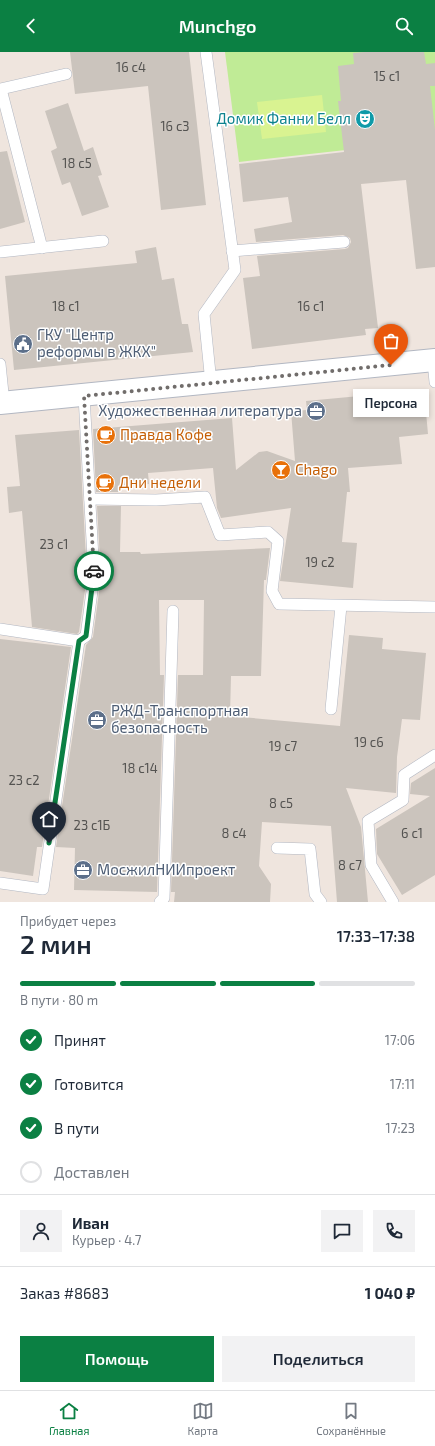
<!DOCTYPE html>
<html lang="ru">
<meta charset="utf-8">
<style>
body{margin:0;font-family:"Exo 2",sans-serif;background:#f2f2f3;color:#1f2937;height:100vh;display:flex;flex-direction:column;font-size:15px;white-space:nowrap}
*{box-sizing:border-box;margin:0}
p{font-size:13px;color:#747a83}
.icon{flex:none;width:22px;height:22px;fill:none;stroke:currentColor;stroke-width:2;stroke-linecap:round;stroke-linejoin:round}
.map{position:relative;height:850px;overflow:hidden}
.sheet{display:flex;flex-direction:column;background:#fff;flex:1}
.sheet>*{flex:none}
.pin{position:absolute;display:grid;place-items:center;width:34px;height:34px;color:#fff;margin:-41px -17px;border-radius:50% 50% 50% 0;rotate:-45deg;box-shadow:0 0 4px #0007}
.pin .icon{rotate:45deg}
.courier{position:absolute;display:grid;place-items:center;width:40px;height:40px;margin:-20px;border:3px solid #0b8043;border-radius:50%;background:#fff;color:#222;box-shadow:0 1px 5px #0007}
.bubble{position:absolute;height:28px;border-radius:0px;background:#fff;box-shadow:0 2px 6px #0003;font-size:13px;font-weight:600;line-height:28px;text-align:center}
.head em{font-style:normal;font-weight:600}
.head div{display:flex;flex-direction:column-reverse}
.head{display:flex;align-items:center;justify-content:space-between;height:68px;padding:0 20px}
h1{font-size:26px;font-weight:600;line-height:30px}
.bar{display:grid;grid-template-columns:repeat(4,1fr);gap:6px 4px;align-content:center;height:48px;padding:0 20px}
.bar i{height:5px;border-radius:3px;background:#e0e1e3}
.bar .selected{background:#0b8043}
.bar p{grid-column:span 4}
.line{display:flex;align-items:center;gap:10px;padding:0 20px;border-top:1px solid #e0e1e3}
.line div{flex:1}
.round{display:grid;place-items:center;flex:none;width:42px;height:42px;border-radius:0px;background:#f2f2f3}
ol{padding:0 20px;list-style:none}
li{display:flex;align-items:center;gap:12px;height:44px}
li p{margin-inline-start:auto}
li .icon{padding:4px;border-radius:50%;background:#0b8043;color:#fff;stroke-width:4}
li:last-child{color:#747a83}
li i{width:22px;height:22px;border:2px solid #e0e1e3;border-radius:50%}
.button{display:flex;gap:8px;margin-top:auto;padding:8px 20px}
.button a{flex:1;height:46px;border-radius:0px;background:#0b8043;color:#fff;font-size:16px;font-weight:600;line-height:46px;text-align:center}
.button a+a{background:#f2f2f3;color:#1f2937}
header{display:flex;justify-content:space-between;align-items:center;height:52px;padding:0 20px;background:#0b8043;color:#fff;font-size:18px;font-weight:600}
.dock{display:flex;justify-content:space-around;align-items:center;height:56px;border-top:1px solid #e0e1e3;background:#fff;font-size:11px;color:#747a83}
.dock a{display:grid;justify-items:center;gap:2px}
.dock .selected{color:#0b8043}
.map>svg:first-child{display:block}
</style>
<header><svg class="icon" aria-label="back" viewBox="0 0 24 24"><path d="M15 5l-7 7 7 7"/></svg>Munchgo<svg class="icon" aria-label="search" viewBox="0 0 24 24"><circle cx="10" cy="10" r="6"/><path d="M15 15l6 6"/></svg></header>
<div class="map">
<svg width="435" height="850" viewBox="0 0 435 850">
<rect width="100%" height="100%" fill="#efe5de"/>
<path fill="#c0eb96" d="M225,0H435V88L239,110Z"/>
<path fill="#d9f391" d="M322,43L326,80L262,87L257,50Z"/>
<g fill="#cbc4bd">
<path d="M70,0H189L206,153L161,158L148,34L75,42Z"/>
<path d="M364,0H424L426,12L435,11V34H430L435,78V215L416,217L406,128L361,132L378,276L365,277L366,283L252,297L243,226L260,224L257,204L345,197L348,196L351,190L350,186L343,183L256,190L254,177L292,170L288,145L243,150L239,112L344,100L338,49H341L338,14L354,12L353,1Z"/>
<path d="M68,51L84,99L93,95L102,123L98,124L109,155L82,164L70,130L62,133L51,99L57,96L45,59Z"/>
<path d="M7,99L25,170L0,177V100Z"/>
<path d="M156,195L162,228L174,226L182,272H188L193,300L14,318L5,224L137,211L135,199Z"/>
<path d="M424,338L428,382L399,385L402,412L348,416L350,440H347L342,490L357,491L353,536L280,529L291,456L221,466L217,456L213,416L148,421L149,432L121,435V440H96L93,377L232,366L236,418L259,400L267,399L295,409L291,359L307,358L306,349Z"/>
<path d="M79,378L87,524L79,580L77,582L32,575L22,459L9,461L7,435L20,434L15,383Z"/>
<path d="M97,454H121L120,500H140L141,502L270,496L266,528H264L261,624H231L230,664L340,674L349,583L383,586L382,597L426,601L420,668L402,667L397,705L396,741L346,736L361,775L368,850H337L331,774L262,770L259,814L271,832L270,850H174L175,840H171L178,623H203L204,548H159L160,623H164L157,840L74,838L75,796L56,795L86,593L93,585L101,525Z"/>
<path d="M0,587L71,595L42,795H37L33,824L0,819Z"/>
<path d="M435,716V823L402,843L377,802L376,777L430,744L410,742L411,731Z"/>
</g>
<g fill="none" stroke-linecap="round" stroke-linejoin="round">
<defs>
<g id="lane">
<path d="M206,0L235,218L204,262L211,331"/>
<path d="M42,196L1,37L66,22"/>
<path d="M232,199L344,190"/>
<path d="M0,200L103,189"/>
<path d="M433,309L435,330"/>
<path d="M0,312L4,351"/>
<path d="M90,447L156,448L205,445L220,483L268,480L278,489L272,539L279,552L435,555"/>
<path d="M0,577L79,589"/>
<path d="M331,657L341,554"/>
<path d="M277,796L310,797L315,842L321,850"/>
<path d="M0,831L43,837L79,589L86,584L94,524L84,344"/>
<path d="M160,850L164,846L173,559"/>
<path d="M393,850L371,813L368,769L403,748L404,723L435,703"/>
</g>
<path id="secondary" d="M0,351L435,308"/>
</defs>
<use href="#lane" stroke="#b2b7c2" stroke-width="12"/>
<use href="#secondary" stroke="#b2b7c2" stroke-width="24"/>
<use href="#lane" stroke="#fff" stroke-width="11"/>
<use href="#secondary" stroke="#fff" stroke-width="22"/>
</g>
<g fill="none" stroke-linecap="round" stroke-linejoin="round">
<path stroke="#716d6b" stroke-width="4" stroke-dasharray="0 7.2" d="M94,519L84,344L391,313"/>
<path stroke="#0b8043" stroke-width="5" d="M49,791L79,589L86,584L94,519"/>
</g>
<defs>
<symbol id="theatre-disc" viewBox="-11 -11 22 22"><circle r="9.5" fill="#0f9aa8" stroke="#fff"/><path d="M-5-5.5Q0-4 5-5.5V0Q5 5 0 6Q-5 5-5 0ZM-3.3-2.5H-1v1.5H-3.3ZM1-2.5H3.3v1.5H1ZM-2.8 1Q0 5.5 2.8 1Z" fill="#fff"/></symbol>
<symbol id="civic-disc" viewBox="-11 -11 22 22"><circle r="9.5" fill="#5c6f8a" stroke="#fff"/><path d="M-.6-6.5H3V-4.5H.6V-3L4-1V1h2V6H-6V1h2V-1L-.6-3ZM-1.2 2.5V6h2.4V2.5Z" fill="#fff"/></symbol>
<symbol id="office-disc" viewBox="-11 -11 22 22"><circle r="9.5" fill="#5c6f8a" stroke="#fff"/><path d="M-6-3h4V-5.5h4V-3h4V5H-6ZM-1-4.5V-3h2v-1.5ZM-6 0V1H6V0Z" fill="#fff"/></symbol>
<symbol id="cafe-disc" viewBox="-11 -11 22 22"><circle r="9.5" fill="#e8710a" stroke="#fff"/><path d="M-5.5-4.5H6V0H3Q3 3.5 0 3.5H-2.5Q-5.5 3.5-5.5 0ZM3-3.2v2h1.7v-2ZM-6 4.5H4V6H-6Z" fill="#fff"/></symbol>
<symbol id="bar-disc" viewBox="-11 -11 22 22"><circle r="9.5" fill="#e8710a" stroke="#fff"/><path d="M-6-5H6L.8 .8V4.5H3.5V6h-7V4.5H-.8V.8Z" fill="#fff"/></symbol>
</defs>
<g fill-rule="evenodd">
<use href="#theatre-disc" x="354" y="56" width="22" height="22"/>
<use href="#civic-disc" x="12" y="281" width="22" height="22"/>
<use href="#office-disc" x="305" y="348" width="22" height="22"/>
<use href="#cafe-disc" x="95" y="372" width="22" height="22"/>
<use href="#bar-disc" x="270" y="407" width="22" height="22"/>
<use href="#cafe-disc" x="94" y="420" width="22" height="22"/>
<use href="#office-disc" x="86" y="657" width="22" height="22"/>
<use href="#office-disc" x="72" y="807" width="22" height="22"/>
</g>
<g text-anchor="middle" stroke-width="3" stroke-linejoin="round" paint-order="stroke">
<g font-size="13" fill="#545351">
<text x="131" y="20">16 с4</text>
<text x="387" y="29">15 с1</text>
<text x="175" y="79">16 с3</text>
<text x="77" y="116">18 с5</text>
<text x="66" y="259">18 с1</text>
<text x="311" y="259">16 с1</text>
<text x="54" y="497">23 с1</text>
<text x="320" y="515">19 с2</text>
<text x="369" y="695">19 с6</text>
<text x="283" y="699">19 с7</text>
<text x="140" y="721">18 с14</text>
<text x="24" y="733">23 с2</text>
<text x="281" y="756">8 с5</text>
<text x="92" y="778">23 с1Б</text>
<text x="234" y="786">8 с4</text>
<text x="412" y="786">6 с1</text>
<text x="350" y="818">8 с7</text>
</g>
<g font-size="15" fill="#0d838f" stroke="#fff" text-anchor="end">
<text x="351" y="72">Домик Фанни Белл</text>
</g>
<g font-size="15" fill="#4e5e75" stroke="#fff" text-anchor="start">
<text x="37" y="288">ГКУ "Центр<tspan x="37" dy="17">реформы в ЖКХ"</tspan></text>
<text x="302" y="364" text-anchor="end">Художественная литература</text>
<text x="111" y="664">РЖД-Транспортная<tspan x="111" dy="17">безопасность</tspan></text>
<text x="97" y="823">МосжилНИИпроект</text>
</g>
<g font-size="15" fill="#c56008" stroke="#fff" text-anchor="start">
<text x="120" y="388">Правда Кофе</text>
<text x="295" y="423">Chago</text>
<text x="119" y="436">Дни недели</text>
</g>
</g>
</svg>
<div class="pin" style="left:391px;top:313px;background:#ea580c"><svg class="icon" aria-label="bag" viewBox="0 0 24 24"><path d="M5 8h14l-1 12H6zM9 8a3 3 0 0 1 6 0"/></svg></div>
<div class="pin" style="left:49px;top:791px;background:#1f2937"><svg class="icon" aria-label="home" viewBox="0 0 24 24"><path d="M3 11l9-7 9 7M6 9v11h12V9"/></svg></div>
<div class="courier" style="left:94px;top:519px"><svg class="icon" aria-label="car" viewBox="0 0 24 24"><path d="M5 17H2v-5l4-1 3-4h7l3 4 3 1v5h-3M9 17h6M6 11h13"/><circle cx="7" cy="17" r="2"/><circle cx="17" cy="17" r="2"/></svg></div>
<div class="bubble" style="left:353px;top:337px;width:76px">Персона</div>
</div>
<section class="sheet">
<div class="head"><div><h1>2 мин</h1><p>Прибудет через</p></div><em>17:33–17:38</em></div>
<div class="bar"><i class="selected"></i><i class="selected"></i><i class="selected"></i><i></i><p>В пути · 80 m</p></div>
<ol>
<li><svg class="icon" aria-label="check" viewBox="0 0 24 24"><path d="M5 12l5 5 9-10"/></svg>Принят<p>17:06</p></li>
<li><svg class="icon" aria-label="check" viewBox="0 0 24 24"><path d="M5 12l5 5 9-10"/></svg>Готовится<p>17:11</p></li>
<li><svg class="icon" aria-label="check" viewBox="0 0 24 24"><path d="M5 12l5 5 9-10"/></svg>В пути<p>17:23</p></li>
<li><i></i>Доставлен</li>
</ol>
<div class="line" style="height:72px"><a class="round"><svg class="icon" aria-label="person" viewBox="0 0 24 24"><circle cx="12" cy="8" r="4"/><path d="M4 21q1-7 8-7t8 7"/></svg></a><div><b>Иван</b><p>Курьер · 4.7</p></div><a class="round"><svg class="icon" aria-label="chat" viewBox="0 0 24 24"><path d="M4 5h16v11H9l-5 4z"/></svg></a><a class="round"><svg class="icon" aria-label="phone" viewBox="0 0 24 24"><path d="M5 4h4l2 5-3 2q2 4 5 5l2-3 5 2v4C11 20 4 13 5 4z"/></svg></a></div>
<div class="line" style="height:52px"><div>Заказ #8683</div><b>1 040 ₽</b></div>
<div class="button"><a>Помощь</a><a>Поделиться</a></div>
</section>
<nav class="dock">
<a class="selected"><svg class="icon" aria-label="home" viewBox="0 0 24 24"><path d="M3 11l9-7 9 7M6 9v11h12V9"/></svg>Главная</a>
<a><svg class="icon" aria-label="map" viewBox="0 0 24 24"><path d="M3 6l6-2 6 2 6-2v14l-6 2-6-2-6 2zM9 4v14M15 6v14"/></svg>Карта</a>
<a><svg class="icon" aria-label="saved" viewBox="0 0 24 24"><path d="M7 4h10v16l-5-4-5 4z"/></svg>Сохранённые</a>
</nav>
